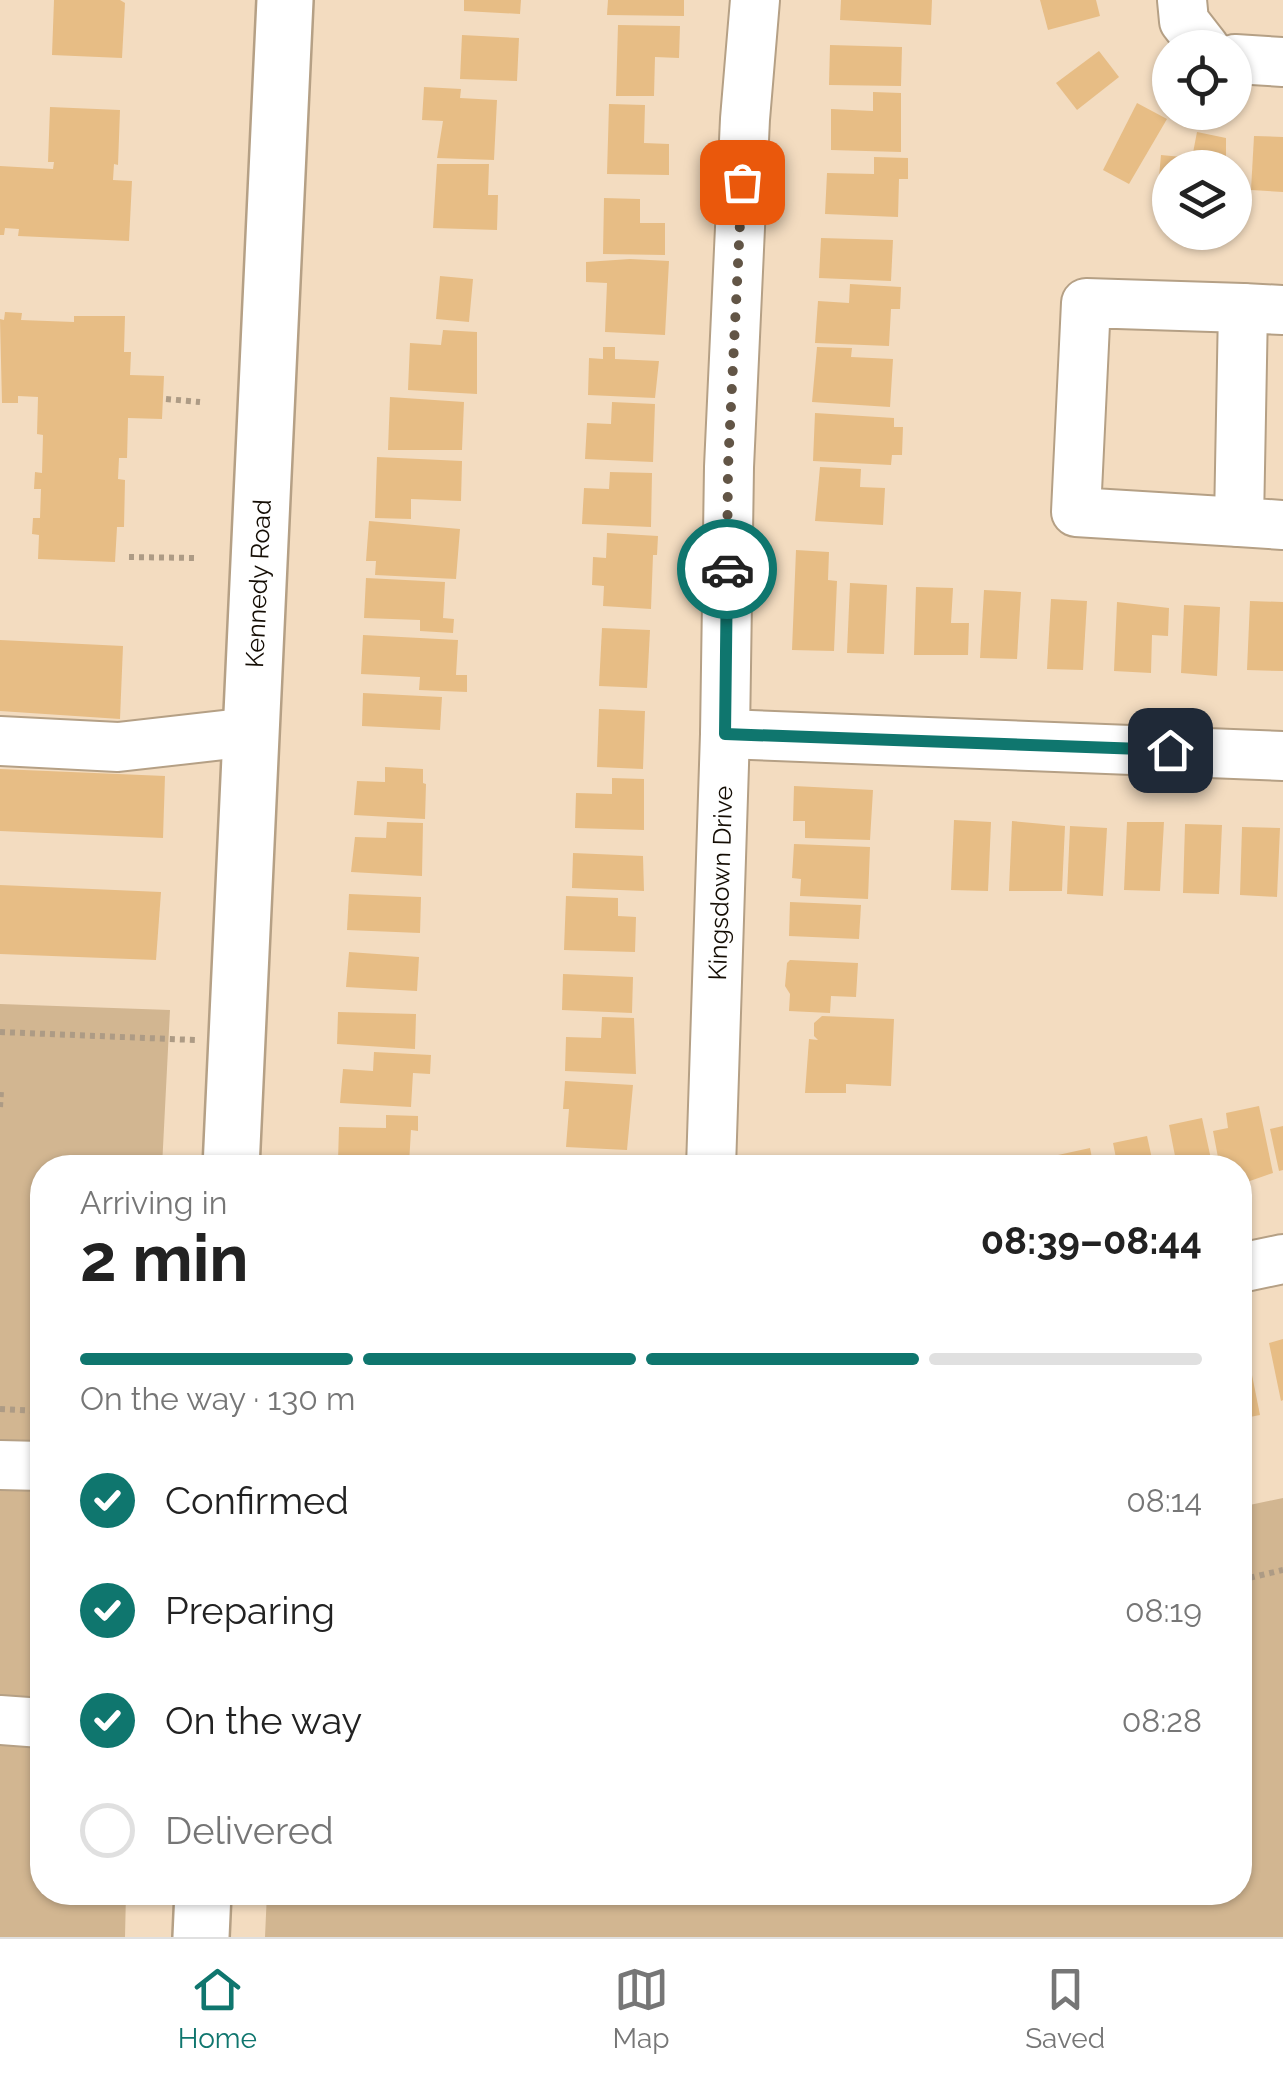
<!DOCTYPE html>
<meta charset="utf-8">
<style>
body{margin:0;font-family:Raleway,sans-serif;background:#f6f6f6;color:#222;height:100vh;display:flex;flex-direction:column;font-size:38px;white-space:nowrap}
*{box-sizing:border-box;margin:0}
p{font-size:32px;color:#767676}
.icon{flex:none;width:55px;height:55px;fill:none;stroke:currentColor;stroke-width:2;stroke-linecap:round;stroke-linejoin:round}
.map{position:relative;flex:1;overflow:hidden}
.sheet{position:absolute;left:30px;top:1155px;width:1222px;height:750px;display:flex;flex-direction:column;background:#fff;border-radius:40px;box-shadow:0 2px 8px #0004}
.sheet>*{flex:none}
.buttons{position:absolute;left:1152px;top:30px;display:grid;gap:20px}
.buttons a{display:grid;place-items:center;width:100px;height:100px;border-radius:50%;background:#fff;box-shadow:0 2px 8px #0004;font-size:50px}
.pin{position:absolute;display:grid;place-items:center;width:85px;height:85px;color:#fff;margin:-42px;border-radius:20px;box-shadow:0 5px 15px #0006}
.courier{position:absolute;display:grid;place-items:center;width:100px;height:100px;margin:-50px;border:8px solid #0f766e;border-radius:50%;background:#fff;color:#222;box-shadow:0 2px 12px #0007}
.head em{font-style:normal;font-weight:700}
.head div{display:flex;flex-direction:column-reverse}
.head{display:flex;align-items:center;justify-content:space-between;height:170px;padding:0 50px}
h1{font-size:65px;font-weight:700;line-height:75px}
.bar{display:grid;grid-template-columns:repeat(4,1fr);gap:15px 10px;align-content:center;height:120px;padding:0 50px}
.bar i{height:12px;border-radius:8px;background:#e0e0e0}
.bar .selected{background:#0f766e}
.bar p{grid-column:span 4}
ol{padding:0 50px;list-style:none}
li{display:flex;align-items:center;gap:30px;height:110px}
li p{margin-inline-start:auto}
li .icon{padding:10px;border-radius:50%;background:#0f766e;color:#fff;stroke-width:4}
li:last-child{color:#767676}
li i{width:55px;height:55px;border:5px solid #e0e0e0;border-radius:50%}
.menu{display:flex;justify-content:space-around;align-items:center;height:140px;border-top:2px solid #e0e0e0;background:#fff;font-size:28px;color:#767676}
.menu a{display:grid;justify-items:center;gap:5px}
.menu .selected{color:#0f766e}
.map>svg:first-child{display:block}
</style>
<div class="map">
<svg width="1283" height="1937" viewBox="0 0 1283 1937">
<rect width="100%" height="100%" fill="#f3dcc0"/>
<g fill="#d2b691">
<path d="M0,1004L170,1010L162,1167L42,1168V1892L126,1893L125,1937H0Z"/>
<path d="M1283,1498V1937H265L267,1892H1240V1507Z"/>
</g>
<g fill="#e7bd85">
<path d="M54,0H120L125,3L122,58L52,55Z"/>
<path d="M464,0H521L520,14L464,11Z"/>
<path d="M608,0H684V16L607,15Z"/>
<path d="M841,0H932L931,25L840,20Z"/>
<path d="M1040,0H1096L1100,16L1048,30Z"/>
<path d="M618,25L680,26L679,58L655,57L654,96H616Z"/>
<path d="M462,35L519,38L517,81L460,79Z"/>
<path d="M830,45L902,47L901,86L829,85Z"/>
<path d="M1099,51L1119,77L1077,110L1056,83Z"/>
<path d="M424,87L461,89L460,98L497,100L494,160L437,158L443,121L422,120Z"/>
<path d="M873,92L901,93V152L831,150V109L873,111Z"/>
<path d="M1137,103L1167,119L1129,184L1103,170Z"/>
<path d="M609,104L645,105L644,143L669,144V175L607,174Z"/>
<path d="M50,107L120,110L118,165L114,164L113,180L132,181L129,241L18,236L19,229L5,228L4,235H0V166L53,169L54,162H48Z"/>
<path d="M1197,132L1226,138V168H1170V199L1157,198L1161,155L1192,158Z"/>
<path d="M1254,136L1283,137V192L1251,190Z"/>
<path d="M874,157L908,158V179H899L898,217L825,214L827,173L874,174Z"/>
<path d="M437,164H489L488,195H498L497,230L433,228Z"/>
<path d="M604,198L640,199V223H665V255L603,254Z"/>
<path d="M821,238L893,240L891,281L819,278Z"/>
<path d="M630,259L669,261L665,335L605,332L607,283L586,282V262Z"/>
<path d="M440,276L473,279L469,322L436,319Z"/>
<path d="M850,284L901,287L900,309H891L889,346L815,343L818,301L849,303Z"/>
<path d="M5,312L22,313L21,320L74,322V316H125L124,352H131L130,375L164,376L162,419L128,418L127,458H119L118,479L125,480L124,527H117L115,562L38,559L39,535L32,534L33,518H40L41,489H34L35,472L42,473L43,435L37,434L38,397L18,396V403H2L0,319L4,320Z"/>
<path d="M443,330L477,332V394L408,390L410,343L441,345Z"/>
<path d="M603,347H615V359L659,361L655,398L588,395L589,358L603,359Z"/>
<path d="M817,347L852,348L851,357L893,359L890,407L812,402Z"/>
<path d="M390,397L464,402L462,450H388Z"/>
<path d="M612,402L655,404L653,462L585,459L587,423L611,424Z"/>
<path d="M815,413L894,418V427H903L902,455H892L891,465L813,461Z"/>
<path d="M377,457L462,461L461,501L411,499V519L375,518Z"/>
<path d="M820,467L861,469L860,487L885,488L883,525L815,521Z"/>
<path d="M610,472L652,473L651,527L582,524L584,488L609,489Z"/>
<path d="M369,521L460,529L456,579L375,575L376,561H366Z"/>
<path d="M607,533L658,536L657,555H653L651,609L603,606L604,586L592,585L593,557L606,558Z"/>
<path d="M796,550L829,552L828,580L837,581L834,651L792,650Z"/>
<path d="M366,578L445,582L443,618L454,619L453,633L420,631V620L364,618Z"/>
<path d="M850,583L887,585L884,654L847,653Z"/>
<path d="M916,587L953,588L951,623H969L968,655H914Z"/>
<path d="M984,590L1021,592L1017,659L980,658Z"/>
<path d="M1051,599L1087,601L1083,670L1047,669Z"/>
<path d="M1250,601L1283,602V671L1247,670Z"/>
<path d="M1117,602L1169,608L1168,636L1152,635L1151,673L1114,671Z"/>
<path d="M1184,605L1220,607L1217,676L1181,673Z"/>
<path d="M602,628L650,630L647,688L599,686Z"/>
<path d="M363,635L458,640L456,675H467V692L419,690L420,677L361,674Z"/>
<path d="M0,640L123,646L120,719L0,711Z"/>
<path d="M363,693L442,697L440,730L362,726Z"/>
<path d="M599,709L645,711L643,769L597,767Z"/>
<path d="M385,767L423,769V783L426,784L425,819L354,815L357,781L385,782Z"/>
<path d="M0,769L165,776L163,838L0,831Z"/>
<path d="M612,778L644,779V830L575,828L576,793L612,794Z"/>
<path d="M794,786L873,790L870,840L805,838V821H793Z"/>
<path d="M954,820L991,822L988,891L951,890Z"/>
<path d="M1012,821L1065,826L1062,891H1009Z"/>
<path d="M387,822L423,823L422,876L351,872L355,837L386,838Z"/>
<path d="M1127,822H1164L1160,891L1124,890Z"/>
<path d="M1185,824L1222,825L1219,894L1183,893Z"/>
<path d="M1070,826L1107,828L1103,896L1067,894Z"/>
<path d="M1242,827L1280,828L1277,897L1240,895Z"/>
<path d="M794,844L870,847L868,899L800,896L801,879L792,878Z"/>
<path d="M573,853L643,856L644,891L572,888Z"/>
<path d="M0,885L161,892L156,960L0,954Z"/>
<path d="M349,894L421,897L420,933L347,930Z"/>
<path d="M566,896L618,898V916L636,917L635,952L564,950Z"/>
<path d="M790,902L861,905L859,939L789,936Z"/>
<path d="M349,952L419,957L417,991L346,987Z"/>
<path d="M790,960L858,963L856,997L831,996L830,1013L789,1011L790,994L785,986L787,963Z"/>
<path d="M563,974L633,977L632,1013L562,1010Z"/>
<path d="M338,1012L416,1014L415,1049L337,1044Z"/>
<path d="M822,1016L894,1019L891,1086L846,1084V1093H805L809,1039L818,1040L814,1036V1023Z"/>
<path d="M602,1017L634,1018L636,1074L565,1071L566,1037L601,1038Z"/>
<path d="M374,1052L431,1055L430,1074L413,1073L411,1107L340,1103L343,1069L373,1071Z"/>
<path d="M565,1081L633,1085L627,1150L566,1147L569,1109H563Z"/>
<path d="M1259,1106L1273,1173L1247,1182V1179L1240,1180V1168H1220L1213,1131L1228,1128L1226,1113Z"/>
<path d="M386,1115L418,1116V1131L411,1130L409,1164L338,1161L339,1127L386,1128Z"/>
<path d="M1202,1118L1213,1168H1158L1156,1160L1175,1156L1169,1125Z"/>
<path d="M1283,1126V1170L1279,1171L1270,1129Z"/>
<path d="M1147,1136L1154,1168H1118L1113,1143Z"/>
<path d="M1090,1148L1094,1168H1060L1058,1155Z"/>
<path d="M1034,1159L1036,1168H1003L1002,1166Z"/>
<path d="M1283,1339V1400L1281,1401L1269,1343Z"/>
<path d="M1246,1345L1260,1415L1240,1419V1347Z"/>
</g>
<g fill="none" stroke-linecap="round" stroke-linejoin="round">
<defs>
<g id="minor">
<path d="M1182,0L1184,21L1205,48"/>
<path d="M1235,59L1283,62"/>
<path d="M1283,310L1243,308L1239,522L1283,525"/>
<path d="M1239,522L1076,512L1086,303L1243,308"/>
<path d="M725,734L1283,756"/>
<path d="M0,741L118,747L250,732"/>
<path id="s1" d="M711,1168L725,734L729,467L745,119L755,0"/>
<path d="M1240,1268L1283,1259"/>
<path d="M0,1465L42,1466"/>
<path d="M0,1720L42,1723"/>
</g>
<g id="major">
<path id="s2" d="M231,1168L285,0"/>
<path d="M201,1937L203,1892"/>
</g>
</defs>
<use href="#minor" stroke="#b5a085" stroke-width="52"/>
<use href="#major" stroke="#b5a085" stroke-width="60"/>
<g stroke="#ad9b85" stroke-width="6" stroke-dasharray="5 5" stroke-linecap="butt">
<path d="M166,399L200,402"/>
<path d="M129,557L195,558"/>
<path d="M0,1032L195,1040"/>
<path d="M0,1107L1,1091"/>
<path d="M0,1409L42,1411"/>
<path d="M1240,1580L1283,1570"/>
</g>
<use href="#minor" stroke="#fff" stroke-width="48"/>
<use href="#major" stroke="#fff" stroke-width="55"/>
</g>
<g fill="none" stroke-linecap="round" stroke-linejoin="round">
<path stroke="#625546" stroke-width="10" stroke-dasharray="0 18" d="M727,569L728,467L742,182"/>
<path stroke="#0f766e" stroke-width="12" d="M727,569L725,734L1170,750"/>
</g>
<g text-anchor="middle" stroke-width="8" stroke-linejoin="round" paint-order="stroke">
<g font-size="25" fill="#140d04" stroke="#fff">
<text dy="9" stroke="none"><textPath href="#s2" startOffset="585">Kennedy Road</textPath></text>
<text dy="9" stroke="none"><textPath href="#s1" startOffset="285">Kingsdown Drive</textPath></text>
</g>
</g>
</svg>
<div class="buttons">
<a><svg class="icon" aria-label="locate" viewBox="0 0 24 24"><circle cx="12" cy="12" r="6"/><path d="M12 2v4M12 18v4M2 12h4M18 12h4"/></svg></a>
<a><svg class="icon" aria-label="layers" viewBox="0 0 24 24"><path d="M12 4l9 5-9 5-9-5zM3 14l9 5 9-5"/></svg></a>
</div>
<div class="pin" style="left:742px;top:182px;background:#ea580c"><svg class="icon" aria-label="bag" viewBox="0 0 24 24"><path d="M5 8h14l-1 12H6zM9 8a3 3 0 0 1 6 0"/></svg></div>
<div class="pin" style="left:1170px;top:750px;background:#1f2937"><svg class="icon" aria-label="home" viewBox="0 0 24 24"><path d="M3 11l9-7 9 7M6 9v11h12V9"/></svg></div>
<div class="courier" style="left:727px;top:569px"><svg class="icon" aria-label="car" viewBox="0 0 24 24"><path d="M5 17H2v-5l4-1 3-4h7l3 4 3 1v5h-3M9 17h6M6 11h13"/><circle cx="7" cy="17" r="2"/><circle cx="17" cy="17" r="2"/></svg></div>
<section class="sheet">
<div class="head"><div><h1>2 min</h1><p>Arriving in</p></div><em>08:39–08:44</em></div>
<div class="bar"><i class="selected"></i><i class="selected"></i><i class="selected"></i><i></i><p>On the way · 130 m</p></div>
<ol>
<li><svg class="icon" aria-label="check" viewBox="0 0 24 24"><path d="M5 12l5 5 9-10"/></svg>Confirmed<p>08:14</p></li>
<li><svg class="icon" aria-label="check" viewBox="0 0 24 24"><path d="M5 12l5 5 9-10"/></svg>Preparing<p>08:19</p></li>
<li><svg class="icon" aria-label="check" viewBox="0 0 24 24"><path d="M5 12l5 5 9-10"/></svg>On the way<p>08:28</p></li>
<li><i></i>Delivered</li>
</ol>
</section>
</div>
<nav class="menu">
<a class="selected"><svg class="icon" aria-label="home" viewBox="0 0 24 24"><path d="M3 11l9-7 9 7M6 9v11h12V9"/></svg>Home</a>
<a><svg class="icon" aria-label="map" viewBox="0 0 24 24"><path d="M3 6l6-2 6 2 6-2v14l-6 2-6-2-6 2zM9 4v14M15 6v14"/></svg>Map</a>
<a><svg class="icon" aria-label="saved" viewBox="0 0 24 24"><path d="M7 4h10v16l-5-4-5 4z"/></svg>Saved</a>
</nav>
